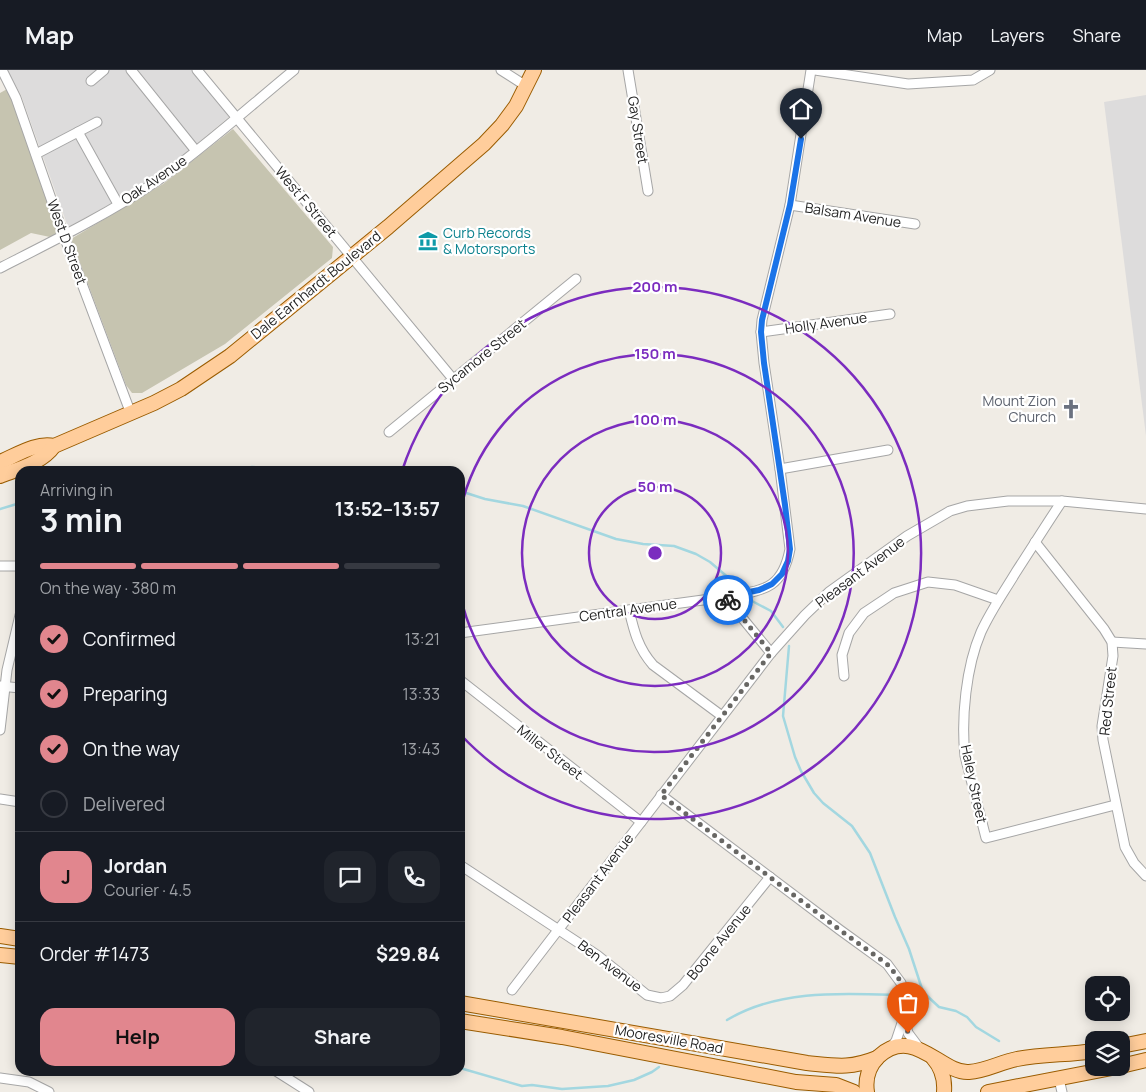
<!DOCTYPE html>
<meta charset="utf-8">
<style>
body{margin:0;font-family:Manrope,sans-serif;background:#20242c;color:#f1f3f6;height:100vh;display:flex;flex-direction:column;font-size:19px;white-space:nowrap}
*{box-sizing:border-box;margin:0}
p{font-size:16px;color:#9ea1a6}
.icon{flex:none;width:28px;height:28px;fill:none;stroke:currentColor;stroke-width:2;stroke-linecap:round;stroke-linejoin:round}
.map{position:relative;flex:1;overflow:hidden}
.side{position:absolute;left:15px;top:396px;width:450px;height:610px;display:flex;flex-direction:column;background:#171b24;border-radius:15px;box-shadow:0 2px 12px #0003}
.side>*{flex:none}
.buttons{position:absolute;left:1085px;top:906px;display:grid;gap:10px}
.buttons a{display:grid;place-items:center;width:45px;height:45px;border-radius:10px;background:#171b24;box-shadow:0 2px 12px #0003;font-size:25px}
.pin{position:absolute;display:grid;place-items:center;width:42px;height:42px;color:#fff;margin:-51px -21px;border-radius:50% 50% 50% 0;rotate:-45deg;box-shadow:0 0 5px #0007}
.pin .icon{rotate:45deg}
.courier{position:absolute;display:grid;place-items:center;width:50px;height:50px;margin:-25px;border:4px solid #1a73e8;border-radius:50%;background:#fff;color:#222;box-shadow:0 1px 6px #0007}
.summary em{font-style:normal;font-weight:700}
.summary div{display:flex;flex-direction:column-reverse}
.summary{display:flex;align-items:center;justify-content:space-between;height:85px;padding:0 25px}
h1{font-size:32px;font-weight:700;line-height:38px}
.bar{display:grid;grid-template-columns:repeat(4,1fr);gap:8px 5px;align-content:center;height:60px;padding:0 25px}
.bar i{height:6px;border-radius:4px;background:#363941}
.bar .on{background:#e1868e}
.bar p{grid-column:span 4}
.line{display:flex;align-items:center;gap:12px;padding:0 25px;border-top:1px solid #363941}
.line div{flex:1}
.round{display:grid;place-items:center;flex:none;width:52px;height:52px;border-radius:15px;background:#20242c}
ol{padding:0 25px;list-style:none}
li{display:flex;align-items:center;gap:15px;height:55px}
li p{margin-inline-start:auto}
li .icon{padding:5px;border-radius:50%;background:#e1868e;color:#111;stroke-width:4}
li:last-child{color:#9ea1a6}
li i{width:28px;height:28px;border:2px solid #363941;border-radius:50%}
.button{display:flex;gap:10px;margin-top:auto;padding:10px 25px}
.button a{flex:1;height:58px;border-radius:15px;background:#e1868e;color:#111;font-size:20px;font-weight:700;line-height:58px;text-align:center}
.button a+a{background:#20242c;color:#f1f3f6}
header{display:flex;align-items:center;gap:30px;box-sizing:border-box;height:70px;padding:0 25px;background:#171b24;border-bottom:1px solid #363941}
header strong{font-size:24px}
nav{display:flex;gap:28px;margin-inline-start:auto;font-size:18px}
.map>svg:first-child{display:block}
</style>
<header>
<strong>Map</strong>
<nav><a>Map</a><a>Layers</a><a>Share</a></nav>
</header>
<div class="map">
<svg width="1146" height="1022" viewBox="0 0 1146 1022">
<rect width="100%" height="100%" fill="#f0ece5"/>
<g fill="#dddcdc">
<path d="M0,0H193L230,46L164,101L125,126L68,157L21,25L10,5L0,10Z"/>
<path d="M1146,25V366L1104,32Z"/>
</g>
<g fill="#c6c4b0">
<path d="M9,18L58,164L50,167L31,163L0,180V23Z"/>
<path d="M233,59L333,177L332,188L225,274L142,323H132L126,315L71,169L163,114Z"/>
</g>
<g fill="none" stroke-linecap="round" stroke-linejoin="round">
<g stroke="#a3d7e0" stroke-width="2.5">
<path d="M228,401L252,397L296,401"/>
<path d="M460,421L485,429L523,436L616,469L643,474L674,476L696,484L710,492L737,515"/>
<path d="M0,439L20,433"/>
<path d="M752,531L771,541L783,557"/>
<path d="M789,576L783,646L795,687L801,701L814,723L823,733L852,756L870,783L895,847L909,879L923,922L939,937L956,941L967,947L976,957L999,971"/>
<path d="M727,950C777,920 838,923 895,925"/>
<path d="M460,998L522,1016L532,1015L562,1019L608,1016L634,1010L652,1002L659,997"/>
</g>
<defs>
<g id="minor">
<path d="M2,0L16,28L64,166L131,344"/>
<path d="M131,0L196,81"/>
<path d="M197,0L453,309"/>
<path d="M501,0L526,16"/>
<path d="M628,0L648,121"/>
<path d="M815,0L908,14L973,10L990,0"/>
<path d="M91,11L104,0"/>
<path d="M78,62L118,134"/>
<path d="M36,84L97,52"/>
<path d="M790,135L915,154"/>
<path d="M0,198C53,171 108,144 157,111C205,77 249,37 294,0"/>
<path d="M761,262L890,244"/>
<path d="M389,362L576,209"/>
<path d="M780,399L888,380"/>
<path d="M1062,431C1046,455 1031,479 1016,502C1004,522 991,540 981,562C966,597 961,648 965,686L986,768L1115,735"/>
<path d="M1035,472L1104,559L1112,572L1113,586L1102,656L1103,670L1125,777L1134,793L1146,806"/>
<path d="M0,496H20"/>
<path d="M725,527C762,520 782,521 790,479L780,399L764,293L761,262L762,250L790,135L811,0"/>
<path d="M629,540C634,561 638,578 653,595L722,646"/>
<path d="M460,563L725,527L771,583"/>
<path d="M1112,572L1146,574"/>
<path d="M844,606L842,585L849,563L864,543L894,523L928,512L955,515L998,530"/>
<path d="M460,610L641,752"/>
<path d="M0,616L20,618"/>
<path d="M0,660L7,600L20,545"/>
<path d="M661,725L840,860L887,894L901,913L904,921V947L908,963L920,979"/>
<path d="M0,729L20,732"/>
<path d="M460,795L597,885L647,925L661,928L670,926L683,915L770,807"/>
<path d="M512,920L771,583L805,545L829,522L907,466L950,441L967,436L1008,431H1062L1146,439"/>
<path d="M890,978L896,971L904,947"/>
<path d="M276,1001L309,1022"/>
<path d="M0,1008L29,1012L49,1022"/>
<path d="M1059,1009L1062,1022"/>
</g>
<g id="primary">
<path d="M0,392C17,385 36,372 54,376"/>
<path d="M0,406C18,399 42,393 54,376L154,333L181,319L230,286L388,157L484,74L502,55L516,36L534,0"/>
<path d="M0,866L20,869"/>
<path d="M0,885L20,887"/>
<path d="M460,933L807,993C837,996 849,999 877,988"/>
<path d="M460,951L562,967L796,1012L836,1015L854,1022"/>
<path d="M1121,976L1146,971"/>
<path d="M933,988C942,998 945,1009 944,1022"/>
<path d="M1121,996L1146,990"/>
<path d="M867,1022C865,1009 869,996 878,987C913,954 941,1004 969,1002C986,1001 1001,992 1017,989C1043,984 1068,985 1094,981"/>
<path d="M988,1022L1112,998"/>
</g>
</defs>
<use href="#minor" stroke="#a6a6a6" stroke-width="11"/>
<use href="#primary" stroke="#9a5c00" stroke-width="16"/>
<use href="#minor" stroke="#fff" stroke-width="9"/>
<use href="#primary" stroke="#ffcd9b" stroke-width="14"/>
</g>
<g fill="none" stroke-linecap="round" stroke-linejoin="round">
<path stroke="#686764" stroke-width="5" stroke-dasharray="0 9" d="M728,530L771,583L661,725L840,860L887,894L898,907L903,918L904,947L908,963"/>
<path stroke="#1a73e8" stroke-width="6" d="M728,530L725,527L759,520L772,514L782,504L788,491L790,479L785,435L764,293L761,262L762,250L790,135L801,69"/>
</g>
<g fill="none" stroke="#7b2cbf" stroke-width="2.5">
<circle cx="655" cy="483" r="66"/>
<circle cx="655" cy="483" r="133"/>
<path d="M460 442A199 199 0 1 1 460 524"/>
<path d="M402 401A266 266 0 1 1 460 664"/>
</g>
<defs>
<symbol id="museum-bare" viewBox="-9 -9 18 18"><path d="M0-6L6-3V-2H-6V-3ZM-5-1h2V3h-2ZM-1-1h2V3h-2ZM3-1h2V3H3ZM-6 4H6V6H-6Z" fill="#0f9aa8" stroke="#fff" stroke-width="2.5" paint-order="stroke"/></symbol>
<symbol id="church-bare" viewBox="-9 -9 18 18"><path d="M-1.2-6h2.4v3.5h3.3v2.4h-3.3V6h-2.4V-.1h-3.3v-2.4h3.3Z" fill="#6b7280" stroke="#fff" stroke-width="2.5" paint-order="stroke"/></symbol>
</defs>
<g fill-rule="evenodd">
<use href="#museum-bare" x="414" y="157" width="28" height="28"/>
<use href="#church-bare" x="1057" y="325" width="28" height="28"/>
</g>
<g text-anchor="middle" stroke-width="4.5" stroke-linejoin="round" paint-order="stroke">
<g font-size="14" fill="#1f1f1f" stroke="#fff">
<text transform="translate(638 60) rotate(81)" y="5">Gay Street</text>
<text transform="translate(154 110) rotate(-34)" y="5">Oak Avenue</text>
<text transform="translate(306 132) rotate(50)" y="5">West F Street</text>
<text transform="translate(853 145) rotate(9)" y="5">Balsam Avenue</text>
<text transform="translate(67 172) rotate(70)" y="5">West D Street</text>
<text transform="translate(316 215) rotate(-39)" y="5">Dale Earnhardt Boulevard</text>
<text transform="translate(826 253) rotate(-8)" y="5">Holly Avenue</text>
<text transform="translate(482 286) rotate(-39)" y="5">Sycamore Street</text>
<text transform="translate(860 502) rotate(-37)" y="5">Pleasant Avenue</text>
<text transform="translate(628 540) rotate(-8)" y="5">Central Avenue</text>
<text transform="translate(1108 631) rotate(-84)" y="5">Red Street</text>
<text transform="translate(550 682) rotate(38)" y="5">Miller Street</text>
<text transform="translate(974 714) rotate(78)" y="5">Haley Street</text>
<text transform="translate(598 808) rotate(-53)" y="5">Pleasant Avenue</text>
<text transform="translate(719 872) rotate(-51)" y="5">Boone Avenue</text>
<text transform="translate(610 896) rotate(37)" y="5">Ben Avenue</text>
<text transform="translate(669 969) rotate(10)" y="5">Mooresville Road</text>
</g>
<g font-size="14" fill="#0d838f" stroke="#fff" text-anchor="start">
<text x="443" y="168">Curb Records<tspan x="443" dy="16">&amp; Motorsports</tspan></text>
</g>
<g font-size="14" fill="#5b616d" stroke="#fff" text-anchor="end">
<text x="1056" y="336">Mount Zion<tspan x="1056" dy="16">Church</tspan></text>
</g>
</g>
<circle cx="655" cy="483" r="8" fill="#7b2cbf" stroke="#fff" stroke-width="2.5"/>
<g font-size="15" text-anchor="middle" font-weight="bold" fill="#7b2cbf" stroke="#fff" stroke-width="4.5" stroke-linejoin="round" paint-order="stroke">
<text x="655" y="222">200 m</text>
<text x="655" y="289">150 m</text>
<text x="655" y="355">100 m</text>
<text x="655" y="422">50 m</text>
</g>
</svg>
<div class="buttons">
<a><svg class="icon" aria-label="locate" viewBox="0 0 24 24"><circle cx="12" cy="12" r="6"/><path d="M12 2v4M12 18v4M2 12h4M18 12h4"/></svg></a>
<a><svg class="icon" aria-label="layers" viewBox="0 0 24 24"><path d="M12 4l9 5-9 5-9-5zM3 14l9 5 9-5"/></svg></a>
</div>
<div class="pin" style="left:908px;top:963px;background:#ea580c"><svg class="icon" aria-label="bag" viewBox="0 0 24 24"><path d="M5 8h14l-1 12H6zM9 8a3 3 0 0 1 6 0"/></svg></div>
<div class="pin" style="left:801px;top:69px;background:#1f2937"><svg class="icon" aria-label="home" viewBox="0 0 24 24"><path d="M3 11l9-7 9 7M6 9v11h12V9"/></svg></div>
<div class="courier" style="left:728px;top:530px"><svg class="icon" aria-label="bike" viewBox="0 0 24 24"><circle cx="6" cy="16" r="4"/><circle cx="18" cy="16" r="4"/><path d="M6 16l4-8h5l3 8M10 8l3 8H6M13 5h3"/></svg></div>
<section class="side">
<div class="summary"><div><h1>3 min</h1><p>Arriving in</p></div><em>13:52–13:57</em></div>
<div class="bar"><i class="on"></i><i class="on"></i><i class="on"></i><i></i><p>On the way · 380 m</p></div>
<ol>
<li><svg class="icon" aria-label="check" viewBox="0 0 24 24"><path d="M5 12l5 5 9-10"/></svg>Confirmed<p>13:21</p></li>
<li><svg class="icon" aria-label="check" viewBox="0 0 24 24"><path d="M5 12l5 5 9-10"/></svg>Preparing<p>13:33</p></li>
<li><svg class="icon" aria-label="check" viewBox="0 0 24 24"><path d="M5 12l5 5 9-10"/></svg>On the way<p>13:43</p></li>
<li><i></i>Delivered</li>
</ol>
<div class="line" style="height:90px"><b class="round" style="background:#e1868e;color:#111">J</b><div><b>Jordan</b><p>Courier · 4.5</p></div><a class="round"><svg class="icon" aria-label="chat" viewBox="0 0 24 24"><path d="M4 5h16v11H9l-5 4z"/></svg></a><a class="round"><svg class="icon" aria-label="phone" viewBox="0 0 24 24"><path d="M5 4h4l2 5-3 2q2 4 5 5l2-3 5 2v4C11 20 4 13 5 4z"/></svg></a></div>
<div class="line" style="height:65px"><div>Order #1473</div><b>$29.84</b></div>
<div class="button"><a>Help</a><a>Share</a></div>
</section>
</div>
